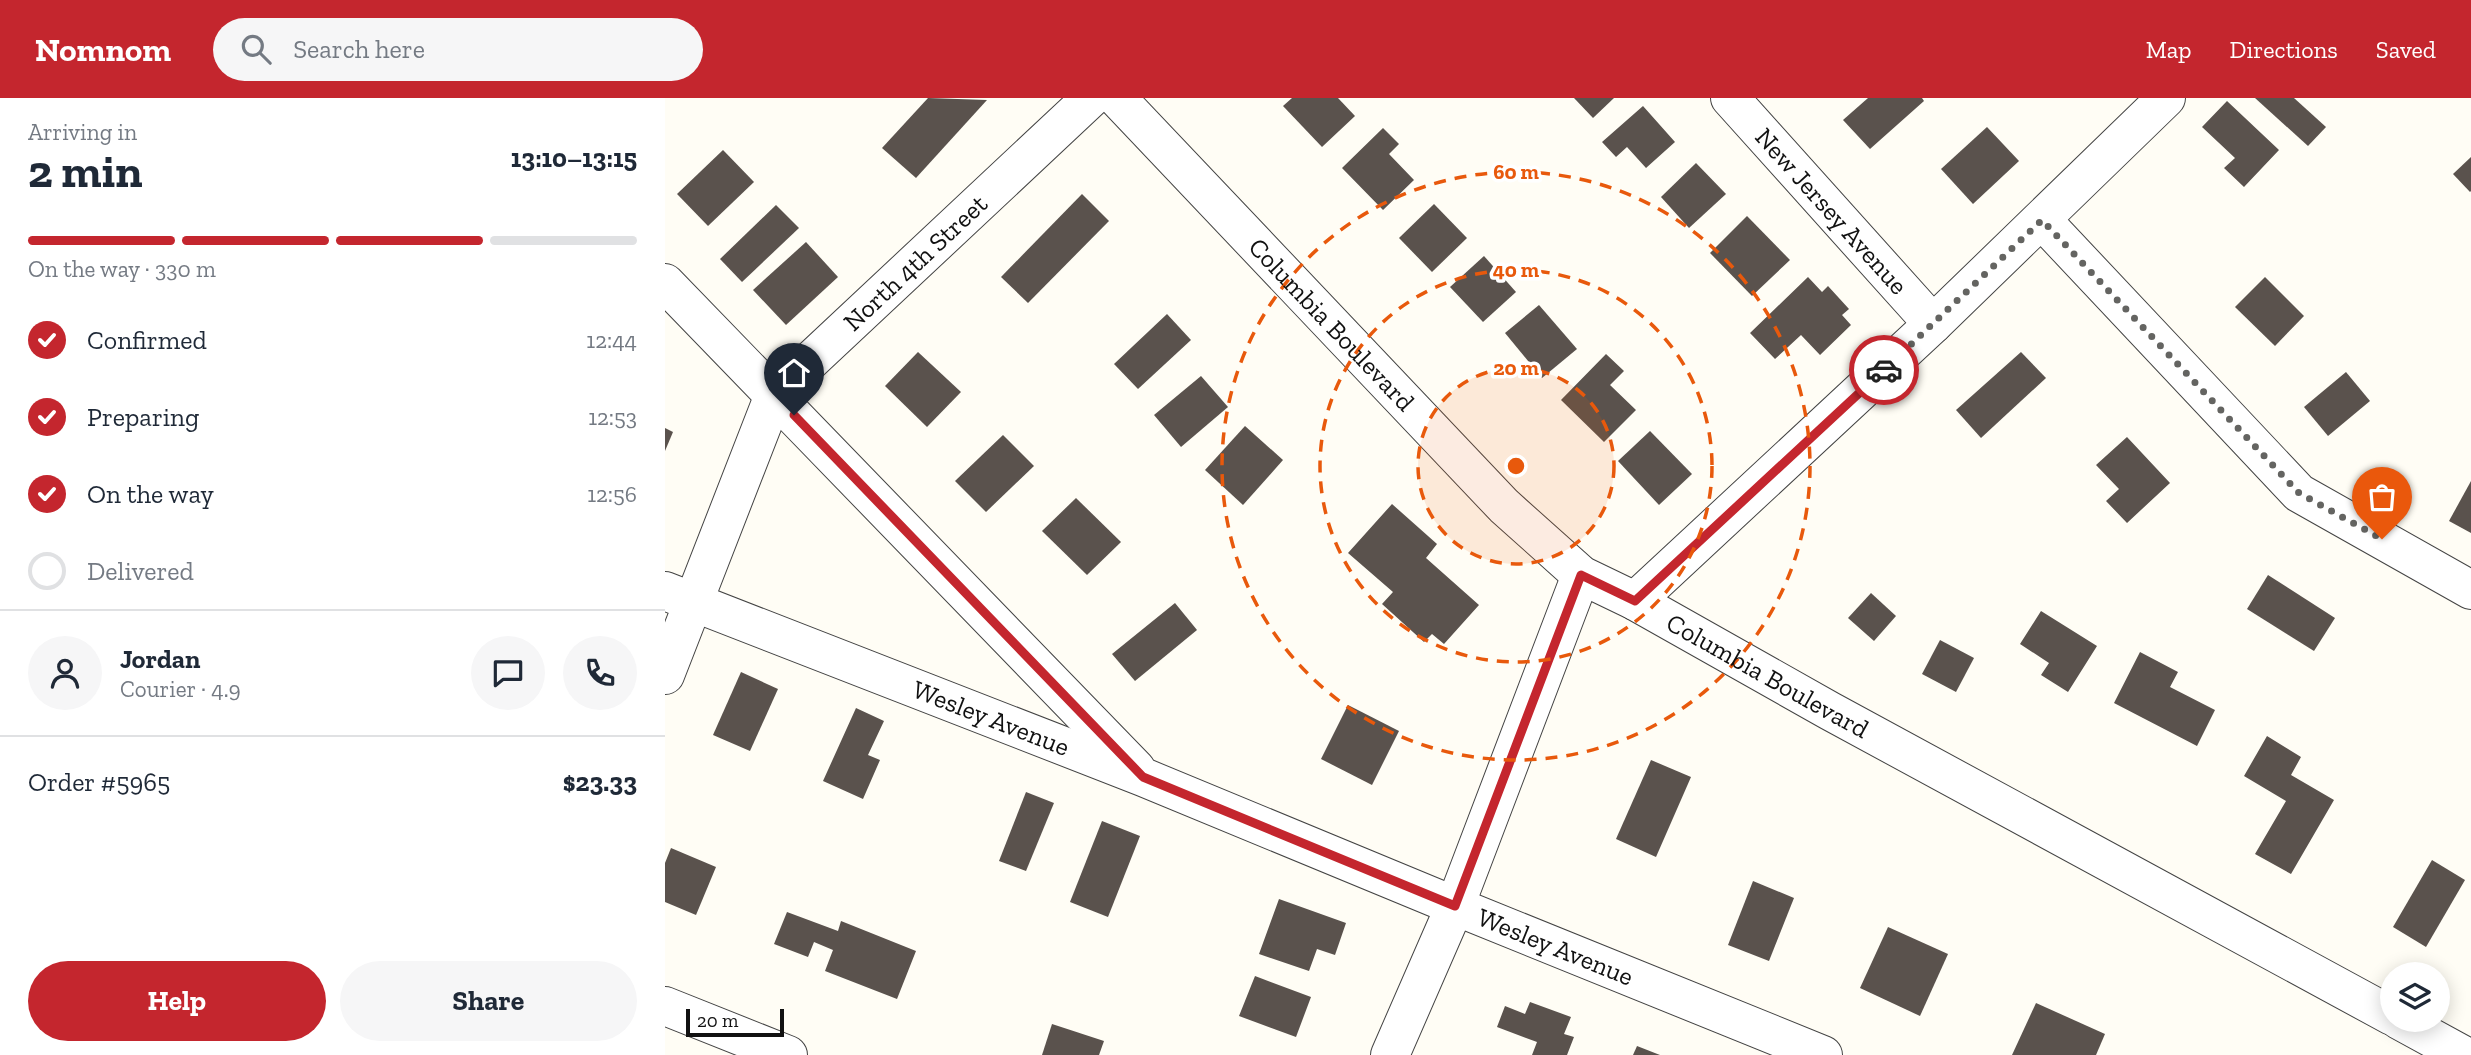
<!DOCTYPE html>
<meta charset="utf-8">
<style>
body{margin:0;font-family:"Zilla Slab",serif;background:#f6f6f7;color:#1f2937;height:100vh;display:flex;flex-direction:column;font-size:26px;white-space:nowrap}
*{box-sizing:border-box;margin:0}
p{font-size:23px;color:#747a83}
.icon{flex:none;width:38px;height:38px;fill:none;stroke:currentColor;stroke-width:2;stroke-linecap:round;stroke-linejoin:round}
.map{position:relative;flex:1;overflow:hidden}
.drawer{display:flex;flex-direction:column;background:#fff;width:665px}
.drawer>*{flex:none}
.buttons{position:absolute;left:1715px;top:864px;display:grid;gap:14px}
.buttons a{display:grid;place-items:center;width:70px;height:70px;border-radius:50%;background:#fff;box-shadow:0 4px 18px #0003;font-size:35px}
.scale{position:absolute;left:21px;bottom:18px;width:98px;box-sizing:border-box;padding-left:7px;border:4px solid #111;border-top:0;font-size:19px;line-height:24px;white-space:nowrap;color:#111;-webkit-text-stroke:5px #fff;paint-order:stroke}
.pin{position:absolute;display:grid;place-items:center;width:60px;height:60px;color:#fff;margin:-72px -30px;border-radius:50% 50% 50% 0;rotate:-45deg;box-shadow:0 0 7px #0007}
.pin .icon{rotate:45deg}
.courier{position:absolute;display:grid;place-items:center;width:70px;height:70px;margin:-35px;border:5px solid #c4262e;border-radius:50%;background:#fff;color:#222;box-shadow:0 2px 9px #0007}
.overview em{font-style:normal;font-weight:700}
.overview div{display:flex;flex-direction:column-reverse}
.overview{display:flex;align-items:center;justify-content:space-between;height:119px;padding:0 28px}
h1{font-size:46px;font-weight:700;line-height:52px}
.bar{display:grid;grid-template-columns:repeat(4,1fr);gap:10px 7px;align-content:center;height:84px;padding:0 28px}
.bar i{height:9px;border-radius:5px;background:#e0e1e3}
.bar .selected{background:#c4262e}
.bar p{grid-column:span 4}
.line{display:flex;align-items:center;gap:18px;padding:0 28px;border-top:2px solid #e0e1e3}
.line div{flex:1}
.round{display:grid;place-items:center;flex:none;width:74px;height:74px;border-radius:37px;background:#f6f6f7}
ol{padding:0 28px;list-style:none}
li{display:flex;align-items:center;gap:21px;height:77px}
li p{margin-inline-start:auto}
li .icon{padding:7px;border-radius:50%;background:#c4262e;color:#fff;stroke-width:4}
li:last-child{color:#747a83}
li i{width:38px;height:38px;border:4px solid #e0e1e3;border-radius:50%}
.action{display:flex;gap:14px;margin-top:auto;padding:14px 28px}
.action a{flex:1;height:80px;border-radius:42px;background:#c4262e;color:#fff;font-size:28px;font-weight:700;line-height:80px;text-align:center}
.action a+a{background:#f6f6f7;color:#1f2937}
header{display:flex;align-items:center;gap:42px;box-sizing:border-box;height:98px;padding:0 35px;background:#c4262e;color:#fff}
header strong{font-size:33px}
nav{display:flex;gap:38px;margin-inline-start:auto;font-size:24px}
.search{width:490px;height:63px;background:#f6f6f7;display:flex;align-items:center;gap:18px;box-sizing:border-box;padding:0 24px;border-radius:38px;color:#747a83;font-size:26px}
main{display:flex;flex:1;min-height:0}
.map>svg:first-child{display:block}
</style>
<header>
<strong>Nomnom</strong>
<div class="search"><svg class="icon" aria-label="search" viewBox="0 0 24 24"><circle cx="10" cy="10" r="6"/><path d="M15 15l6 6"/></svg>Search here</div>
<nav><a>Map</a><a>Directions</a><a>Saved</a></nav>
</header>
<main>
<section class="drawer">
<div class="overview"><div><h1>2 min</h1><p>Arriving in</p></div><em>13:10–13:15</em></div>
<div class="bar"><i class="selected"></i><i class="selected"></i><i class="selected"></i><i></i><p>On the way · 330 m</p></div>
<ol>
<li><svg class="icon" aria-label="check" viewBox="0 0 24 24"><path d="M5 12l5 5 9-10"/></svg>Confirmed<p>12:44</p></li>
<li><svg class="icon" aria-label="check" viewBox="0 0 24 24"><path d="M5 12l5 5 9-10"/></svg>Preparing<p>12:53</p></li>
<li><svg class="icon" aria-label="check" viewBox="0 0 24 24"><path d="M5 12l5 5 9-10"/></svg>On the way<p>12:56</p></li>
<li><i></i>Delivered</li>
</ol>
<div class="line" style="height:126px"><a class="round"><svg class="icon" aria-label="person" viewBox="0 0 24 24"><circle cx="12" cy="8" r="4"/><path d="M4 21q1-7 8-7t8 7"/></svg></a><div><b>Jordan</b><p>Courier · 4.9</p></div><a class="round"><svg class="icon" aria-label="chat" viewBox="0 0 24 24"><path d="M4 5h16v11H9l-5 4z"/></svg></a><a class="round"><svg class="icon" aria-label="phone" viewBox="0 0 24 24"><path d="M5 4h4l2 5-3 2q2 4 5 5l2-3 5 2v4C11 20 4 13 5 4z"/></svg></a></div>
<div class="line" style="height:91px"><div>Order #5965</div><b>$23.33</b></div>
<div class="action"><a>Help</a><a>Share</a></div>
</section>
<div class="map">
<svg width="1806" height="957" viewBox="0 0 1806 957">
<rect width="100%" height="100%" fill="#fffdf5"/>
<g fill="#5a524d">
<path d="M263,0L322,2L251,80L217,50Z"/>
<path d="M627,0H673L690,18L657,49L618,8Z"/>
<path d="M909,0H949L928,20Z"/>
<path d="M1203,0H1257L1259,3L1205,51L1178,22Z"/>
<path d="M1590,0H1629L1661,29L1643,48Z"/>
<path d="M1562,3L1614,52L1579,89L1559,70L1570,60L1537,29Z"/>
<path d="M978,8L1010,44L981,70L962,49L951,59L937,44Z"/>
<path d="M1322,29L1354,63L1308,106L1276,71Z"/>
<path d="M718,30L734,46L724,56L749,82L718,112L677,70Z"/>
<path d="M58,52L89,84L43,128L12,96Z"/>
<path d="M1806,59V93L1805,94L1788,76Z"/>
<path d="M1031,65L1061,96L1024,130L996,99Z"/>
<path d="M417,96L444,123L363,205L336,179Z"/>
<path d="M769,106L802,140L767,174L734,140Z"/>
<path d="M111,107L134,130L77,184L55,161Z"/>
<path d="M1082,118L1125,162L1087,198L1045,155Z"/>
<path d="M141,144L173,179L121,227L88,192Z"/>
<path d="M819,158L851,194L818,224L785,189Z"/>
<path d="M1143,179L1157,194L1163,188L1184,211L1177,217L1186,227L1155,257L1136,237L1110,261L1085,235Z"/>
<path d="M1600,179L1639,218L1610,248L1570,209Z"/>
<path d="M874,207L912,251L877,280L840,235Z"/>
<path d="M502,216L526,242L473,291L449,266Z"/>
<path d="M253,254L296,294L262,329L220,288Z"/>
<path d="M1356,254L1381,280L1316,340L1291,312Z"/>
<path d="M941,256L959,273L945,287L971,312L939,344L896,302Z"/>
<path d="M1681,274L1705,303L1663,338L1639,309Z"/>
<path d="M536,278L563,309L516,349L489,317Z"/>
<path d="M580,328L618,362L578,407L540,372Z"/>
<path d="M0,330L8,334L0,353Z"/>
<path d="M985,333L1027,376L994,407L953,363Z"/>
<path d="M338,337L369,368L321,414L290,383Z"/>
<path d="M1462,339L1505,385L1462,425L1441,403L1454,391L1431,367Z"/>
<path d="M1806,383V435L1784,423Z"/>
<path d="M411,400L456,444L422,477L377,433Z"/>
<path d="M727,406L772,446L761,460L814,507L779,546L767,536L759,544L717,506L728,494L683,455Z"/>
<path d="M1603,477L1670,520L1649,553L1582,511Z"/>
<path d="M1206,495L1231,518L1209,543L1183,520Z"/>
<path d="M510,505L532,532L470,583L447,556Z"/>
<path d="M1376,513L1432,548L1403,594L1376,577L1384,565L1355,546Z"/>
<path d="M1275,542L1309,560L1291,594L1257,576Z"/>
<path d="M1475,554L1513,574L1505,589L1550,612L1532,648L1449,605Z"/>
<path d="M76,574L113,591L85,653L48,637Z"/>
<path d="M683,607L734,633L707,687L656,661Z"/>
<path d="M191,610L219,623L203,657L215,662L198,701L158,683Z"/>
<path d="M1602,638L1636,659L1626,677L1669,702L1626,776L1590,756L1621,703L1579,678Z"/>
<path d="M986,662L1026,679L991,759L951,741Z"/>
<path d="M361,694L389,705L361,773L334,763Z"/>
<path d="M437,723L475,738L443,819L405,804Z"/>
<path d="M6,750L51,769L31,817L0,804V765Z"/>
<path d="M1767,762L1800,782L1761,849L1728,829Z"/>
<path d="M1088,783L1129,800L1104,863L1063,847Z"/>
<path d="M614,801L681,825L670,857L652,851L644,873L594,856Z"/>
<path d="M122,814L173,833L176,823L251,853L232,901L160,873L168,852L149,844L143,859L109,846Z"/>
<path d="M1223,829L1283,856L1255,918L1195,890Z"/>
<path d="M590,878L646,899L631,939L574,918Z"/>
<path d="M865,904L906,919L899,936L909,939L902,957H867L872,944L832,929L840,908L860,916Z"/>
<path d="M1371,905L1440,936L1431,957H1347Z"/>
<path d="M387,926L439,943L434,957H377Z"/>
<path d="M972,948L995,957H968Z"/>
</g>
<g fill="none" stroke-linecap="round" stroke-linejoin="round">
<defs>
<g id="minor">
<path id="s1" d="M452,0L839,408L916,477L970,503L1165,613L1727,918"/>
<path id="s2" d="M1065,0L1268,226"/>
<path d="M1377,122L1634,395L1806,492"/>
<path d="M0,185L471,671"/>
<path id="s3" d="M0,493L478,679L790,808L1158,957"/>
<path d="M970,503L1268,226L1501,0"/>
<path id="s4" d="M0,577L109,297L426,0"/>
<path d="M0,908L123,957"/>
<path d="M1734,922L1798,957"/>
<path d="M725,957L790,808L916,477"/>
</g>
</defs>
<use href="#minor" stroke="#444" stroke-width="40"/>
<use href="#minor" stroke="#fff" stroke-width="38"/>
</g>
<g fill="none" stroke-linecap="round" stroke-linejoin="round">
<path stroke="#646461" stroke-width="7" stroke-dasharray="0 12.6" d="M1219,272L1377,122L1634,395L1717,441"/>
<path stroke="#c4262e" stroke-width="9" d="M129,317L478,679L790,808L916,477L970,503L1219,272"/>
</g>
<circle cx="851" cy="368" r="98" fill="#e8590c" fill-opacity=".12"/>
<g fill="none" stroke="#e8590c" stroke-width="3.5" stroke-dasharray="12 9">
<circle cx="851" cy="368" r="98"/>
<circle cx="851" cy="368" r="196"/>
<circle cx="851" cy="368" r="294"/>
</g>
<g text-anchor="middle" stroke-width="7" stroke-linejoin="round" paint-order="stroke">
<g font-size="26" fill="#111" stroke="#fff">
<text dy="9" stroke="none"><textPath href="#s2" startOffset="152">New Jersey Avenue</textPath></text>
<text dy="9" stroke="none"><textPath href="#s4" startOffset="494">North 4th Street</textPath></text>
<text dy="9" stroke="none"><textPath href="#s1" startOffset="312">Columbia Boulevard</textPath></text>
<text dy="9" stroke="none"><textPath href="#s1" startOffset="878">Columbia Boulevard</textPath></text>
<text dy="9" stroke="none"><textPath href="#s3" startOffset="350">Wesley Avenue</textPath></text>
<text dy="9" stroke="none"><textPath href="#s3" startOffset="959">Wesley Avenue</textPath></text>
</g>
</g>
<circle cx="851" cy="368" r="10" fill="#e8590c" stroke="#fff" stroke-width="3.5"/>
<g font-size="21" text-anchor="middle" font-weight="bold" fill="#e8590c" stroke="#fff" stroke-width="7" stroke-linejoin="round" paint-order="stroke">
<text x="851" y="81">60 m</text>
<text x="851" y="179">40 m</text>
<text x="851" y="277">20 m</text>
</g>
</svg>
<div class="buttons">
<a><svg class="icon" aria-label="layers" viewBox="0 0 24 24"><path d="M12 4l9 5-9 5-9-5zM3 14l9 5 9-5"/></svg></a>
</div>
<div class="scale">20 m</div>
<div class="pin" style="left:1717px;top:441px;background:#ea580c"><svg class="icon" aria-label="bag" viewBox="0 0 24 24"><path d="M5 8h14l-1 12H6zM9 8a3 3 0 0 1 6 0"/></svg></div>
<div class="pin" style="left:129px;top:317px;background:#1f2937"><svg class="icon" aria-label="home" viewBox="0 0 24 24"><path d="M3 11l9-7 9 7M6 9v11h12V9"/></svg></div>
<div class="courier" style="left:1219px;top:272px"><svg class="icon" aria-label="car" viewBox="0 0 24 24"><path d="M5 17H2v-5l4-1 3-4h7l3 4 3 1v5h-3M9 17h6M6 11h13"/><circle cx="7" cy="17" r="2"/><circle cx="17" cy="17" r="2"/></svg></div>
</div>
</main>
